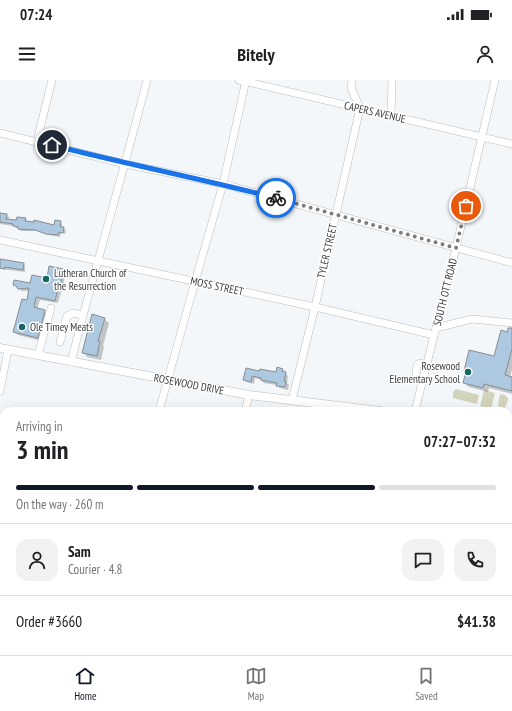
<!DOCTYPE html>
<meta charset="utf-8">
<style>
body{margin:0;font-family:"PT Sans Narrow",sans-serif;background:#f2f2f2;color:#202124;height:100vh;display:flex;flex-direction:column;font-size:15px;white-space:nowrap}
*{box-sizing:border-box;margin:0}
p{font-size:13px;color:#757577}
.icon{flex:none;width:22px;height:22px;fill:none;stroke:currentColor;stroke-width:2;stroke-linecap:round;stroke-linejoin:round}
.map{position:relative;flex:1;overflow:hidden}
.side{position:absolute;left:0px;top:327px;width:512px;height:248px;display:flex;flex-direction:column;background:#fff;border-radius:12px 12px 0 0;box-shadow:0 4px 16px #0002}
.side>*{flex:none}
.pin{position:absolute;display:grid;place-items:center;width:34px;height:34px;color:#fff;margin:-17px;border:2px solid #fff;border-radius:50%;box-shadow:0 1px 4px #0007}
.courier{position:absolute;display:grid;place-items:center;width:40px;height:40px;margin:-20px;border:3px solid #1a73e8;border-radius:50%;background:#fff;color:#222;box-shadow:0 1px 5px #0007}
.summary em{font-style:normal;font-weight:700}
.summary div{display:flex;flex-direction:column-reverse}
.summary{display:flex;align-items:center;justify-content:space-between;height:68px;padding:0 16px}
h1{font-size:26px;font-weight:700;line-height:30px}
.bar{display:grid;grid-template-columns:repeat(4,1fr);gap:6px 4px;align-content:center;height:48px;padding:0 16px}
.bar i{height:5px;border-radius:3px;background:#e0e0e0}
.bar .current{background:#111827}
.bar p{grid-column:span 4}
.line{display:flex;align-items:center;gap:10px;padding:0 16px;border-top:1px solid #e0e0e0}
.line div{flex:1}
.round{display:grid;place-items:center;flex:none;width:42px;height:42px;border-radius:12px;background:#f2f2f2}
.status{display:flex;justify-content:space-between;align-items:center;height:28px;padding:0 20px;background:#fff;direction:ltr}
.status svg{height:11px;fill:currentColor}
header{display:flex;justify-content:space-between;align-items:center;height:52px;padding:0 16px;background:#fff;font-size:18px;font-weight:700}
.tab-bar{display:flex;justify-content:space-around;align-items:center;height:56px;border-top:1px solid #e0e0e0;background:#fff;font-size:11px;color:#757577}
.tab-bar a{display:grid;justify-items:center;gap:2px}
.tab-bar .current{color:#111827}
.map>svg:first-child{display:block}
</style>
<div class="status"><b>07:24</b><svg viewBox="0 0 49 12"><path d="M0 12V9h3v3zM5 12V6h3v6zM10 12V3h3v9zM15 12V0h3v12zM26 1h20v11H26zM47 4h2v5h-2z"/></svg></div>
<header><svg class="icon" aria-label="menu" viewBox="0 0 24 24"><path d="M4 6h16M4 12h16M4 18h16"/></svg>Bitely<svg class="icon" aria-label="person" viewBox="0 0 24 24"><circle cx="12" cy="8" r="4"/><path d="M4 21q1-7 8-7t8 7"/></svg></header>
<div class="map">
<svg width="512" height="575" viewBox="0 0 512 575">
<rect width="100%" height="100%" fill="#f3f7fa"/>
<g fill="#d2d5bc">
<path d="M456,309L479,315L477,324L453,318V312Z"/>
<path d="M484,310L495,313L491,329L480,326Z"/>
<path d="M500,314L505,315L508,318C508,323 505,326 504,330L501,329L498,325Z"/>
</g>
<g fill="#0003">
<path d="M0,134L7,135L9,137L8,140L17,141L25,139L27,141V143L55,147L60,142L62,144V148L66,150L65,154L61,153L60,157L49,155L38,151H21L14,146L0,144Z"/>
<path d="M0,180L23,184L25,186V192L0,189Z"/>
<path d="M62,190L66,193L63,204L66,208V210L61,212L58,223L40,220L37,229L45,231L48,234L41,261L18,255L14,252L27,221L29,211H22L14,205L31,204L48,199Z"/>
<path d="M104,239L109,243L103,266L104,267L101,280L87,277L83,272Z"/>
<path d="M512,249V290L510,297L512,298V314L489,308L488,312L469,307L464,303L467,293L465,290L495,278L508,253Z"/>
<path d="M282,289L288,296L287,303L289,305L288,310L280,308L277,305L264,303L261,300L255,298L254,304L247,302L244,299L260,292L277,293Z"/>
</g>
<g fill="#adc9e2" stroke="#898d90">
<path d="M0,133L7,134L6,139L16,140L17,137L26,138L25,141L34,142V140L54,145L55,140L61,141L60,147H64L63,153L59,152L58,155L46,154L35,150L18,149V147L13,146V144L0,142Z"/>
<path d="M0,179L24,183L23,190L5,187V189L0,188Z"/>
<path d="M49,186L63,189L61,200L64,204L63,207L58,209L55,221L36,217L34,227L45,230L38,258L13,252L22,219L27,220L29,208L18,209L16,206L13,205L14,200L30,203L32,195L47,198Z"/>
<path d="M92,234L105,238L98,261H100L97,276L82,273Z"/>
<path d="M508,248H512V269L505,295L512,297V311L484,304L483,308L463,303L466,291H464L469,270L494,276L501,250L507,252Z"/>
<path d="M277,287L283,289L282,291L286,292L284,301H286L285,307L276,306L277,303L261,300V298L252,296L251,302L243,300L246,288L259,291L260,289L276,292Z"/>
</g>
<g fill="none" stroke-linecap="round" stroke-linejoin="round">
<defs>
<g id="minor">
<path d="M239,0L512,64"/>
<path d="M391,36L392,0"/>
<path d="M0,53L125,84L223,104L512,183"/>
<path d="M37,61L52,0"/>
<path d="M0,160L315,227L434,255"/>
<path d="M436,248L472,239L512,243"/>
<path d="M60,262L67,236L73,233L83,235"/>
<path d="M38,275L51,228"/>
<path d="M71,282C95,187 123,94 147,0"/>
<path d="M423,299L416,297L417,285L420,283L427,285"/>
<path d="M0,311L8,270"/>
<path d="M292,320L315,227L360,28L351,8L352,0"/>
<path d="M159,331L195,202L223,104L246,0"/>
<path d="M245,331L249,315"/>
<path d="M415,331L456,168L495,0"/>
<path d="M0,378L4,379"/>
<path d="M508,419L512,420"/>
<path d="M508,447L512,430"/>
<path d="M0,479H4"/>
<path d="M0,550L4,532"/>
<path d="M508,561L512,562"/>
<path d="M72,571L88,575"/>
<path d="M95,575L96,571"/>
<path d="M231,575L232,571"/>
<path d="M352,575L353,571"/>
<path d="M478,575L479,571"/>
</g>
<g id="major">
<path d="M0,268L249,315L380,331"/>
<path d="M508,352L512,353"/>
<path d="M508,360L512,361"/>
</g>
</defs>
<use href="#minor" stroke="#b9bcbf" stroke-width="8"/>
<use href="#major" stroke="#b9bcbf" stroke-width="9"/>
<use href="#minor" stroke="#fff" stroke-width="7"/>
<use href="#major" stroke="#fff" stroke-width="8"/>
</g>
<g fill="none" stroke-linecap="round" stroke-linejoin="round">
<path stroke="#7b7d7f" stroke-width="4" stroke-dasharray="0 7.2" d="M276,118L456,168L466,126"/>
<path stroke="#1a73e8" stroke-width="5" d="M52,65C126,84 202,99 276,118"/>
</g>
<g fill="#176666" stroke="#fff" stroke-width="1.5">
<circle cx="46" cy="199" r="4"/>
<circle cx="22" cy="247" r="4"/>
<circle cx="468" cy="292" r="4"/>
</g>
<g text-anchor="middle" stroke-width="3" stroke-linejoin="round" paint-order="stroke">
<g font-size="11" fill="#3a3b3d" stroke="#fff">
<text transform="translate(375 32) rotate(13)" y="4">CAPERS AVENUE</text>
<text transform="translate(327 171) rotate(-77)" y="4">TYLER STREET</text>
<text transform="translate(217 206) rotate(12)" y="4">MOSS STREET</text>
<text transform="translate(445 212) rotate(-76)" y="4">SOUTH OTT ROAD</text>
<text transform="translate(189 304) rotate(11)" y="4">ROSEWOOD DRIVE</text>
</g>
<g font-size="11" fill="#3a3b3d" stroke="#fff" text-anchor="start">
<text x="54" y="197">Lutheran Church of<tspan x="54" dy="13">the Resurrection</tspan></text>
<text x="30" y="251">Ole Timey Meats</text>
<text x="460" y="290" text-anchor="end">Rosewood<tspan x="460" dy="13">Elementary School</tspan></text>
</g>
</g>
</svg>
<div class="pin" style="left:466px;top:126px;background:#ea580c"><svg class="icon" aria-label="bag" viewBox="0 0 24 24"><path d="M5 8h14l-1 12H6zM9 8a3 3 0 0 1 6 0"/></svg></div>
<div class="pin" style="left:52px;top:65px;background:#1f2937"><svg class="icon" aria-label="home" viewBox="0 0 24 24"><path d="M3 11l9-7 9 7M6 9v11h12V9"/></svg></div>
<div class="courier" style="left:276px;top:118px"><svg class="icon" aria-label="bike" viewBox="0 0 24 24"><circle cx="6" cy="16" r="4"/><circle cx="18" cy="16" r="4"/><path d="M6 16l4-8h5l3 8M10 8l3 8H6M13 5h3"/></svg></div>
<section class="side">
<div class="summary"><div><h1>3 min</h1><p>Arriving in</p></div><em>07:27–07:32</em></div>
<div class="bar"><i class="current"></i><i class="current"></i><i class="current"></i><i></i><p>On the way · 260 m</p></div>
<div class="line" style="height:72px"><a class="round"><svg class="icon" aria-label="person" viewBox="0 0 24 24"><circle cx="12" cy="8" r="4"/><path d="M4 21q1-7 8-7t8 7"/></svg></a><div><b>Sam</b><p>Courier · 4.8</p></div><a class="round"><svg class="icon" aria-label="chat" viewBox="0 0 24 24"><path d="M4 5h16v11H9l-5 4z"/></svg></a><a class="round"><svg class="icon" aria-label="phone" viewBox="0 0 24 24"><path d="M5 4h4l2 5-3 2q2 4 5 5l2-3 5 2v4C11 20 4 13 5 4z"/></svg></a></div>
<div class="line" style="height:52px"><div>Order #3660</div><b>$41.38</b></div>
</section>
</div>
<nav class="tab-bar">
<a class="current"><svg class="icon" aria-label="home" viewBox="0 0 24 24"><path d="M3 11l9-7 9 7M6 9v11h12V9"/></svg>Home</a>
<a><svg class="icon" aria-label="map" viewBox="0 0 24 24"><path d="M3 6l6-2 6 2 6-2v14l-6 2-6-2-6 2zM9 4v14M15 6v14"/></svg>Map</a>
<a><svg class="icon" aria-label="saved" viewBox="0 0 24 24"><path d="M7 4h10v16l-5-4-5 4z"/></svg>Saved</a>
</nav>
